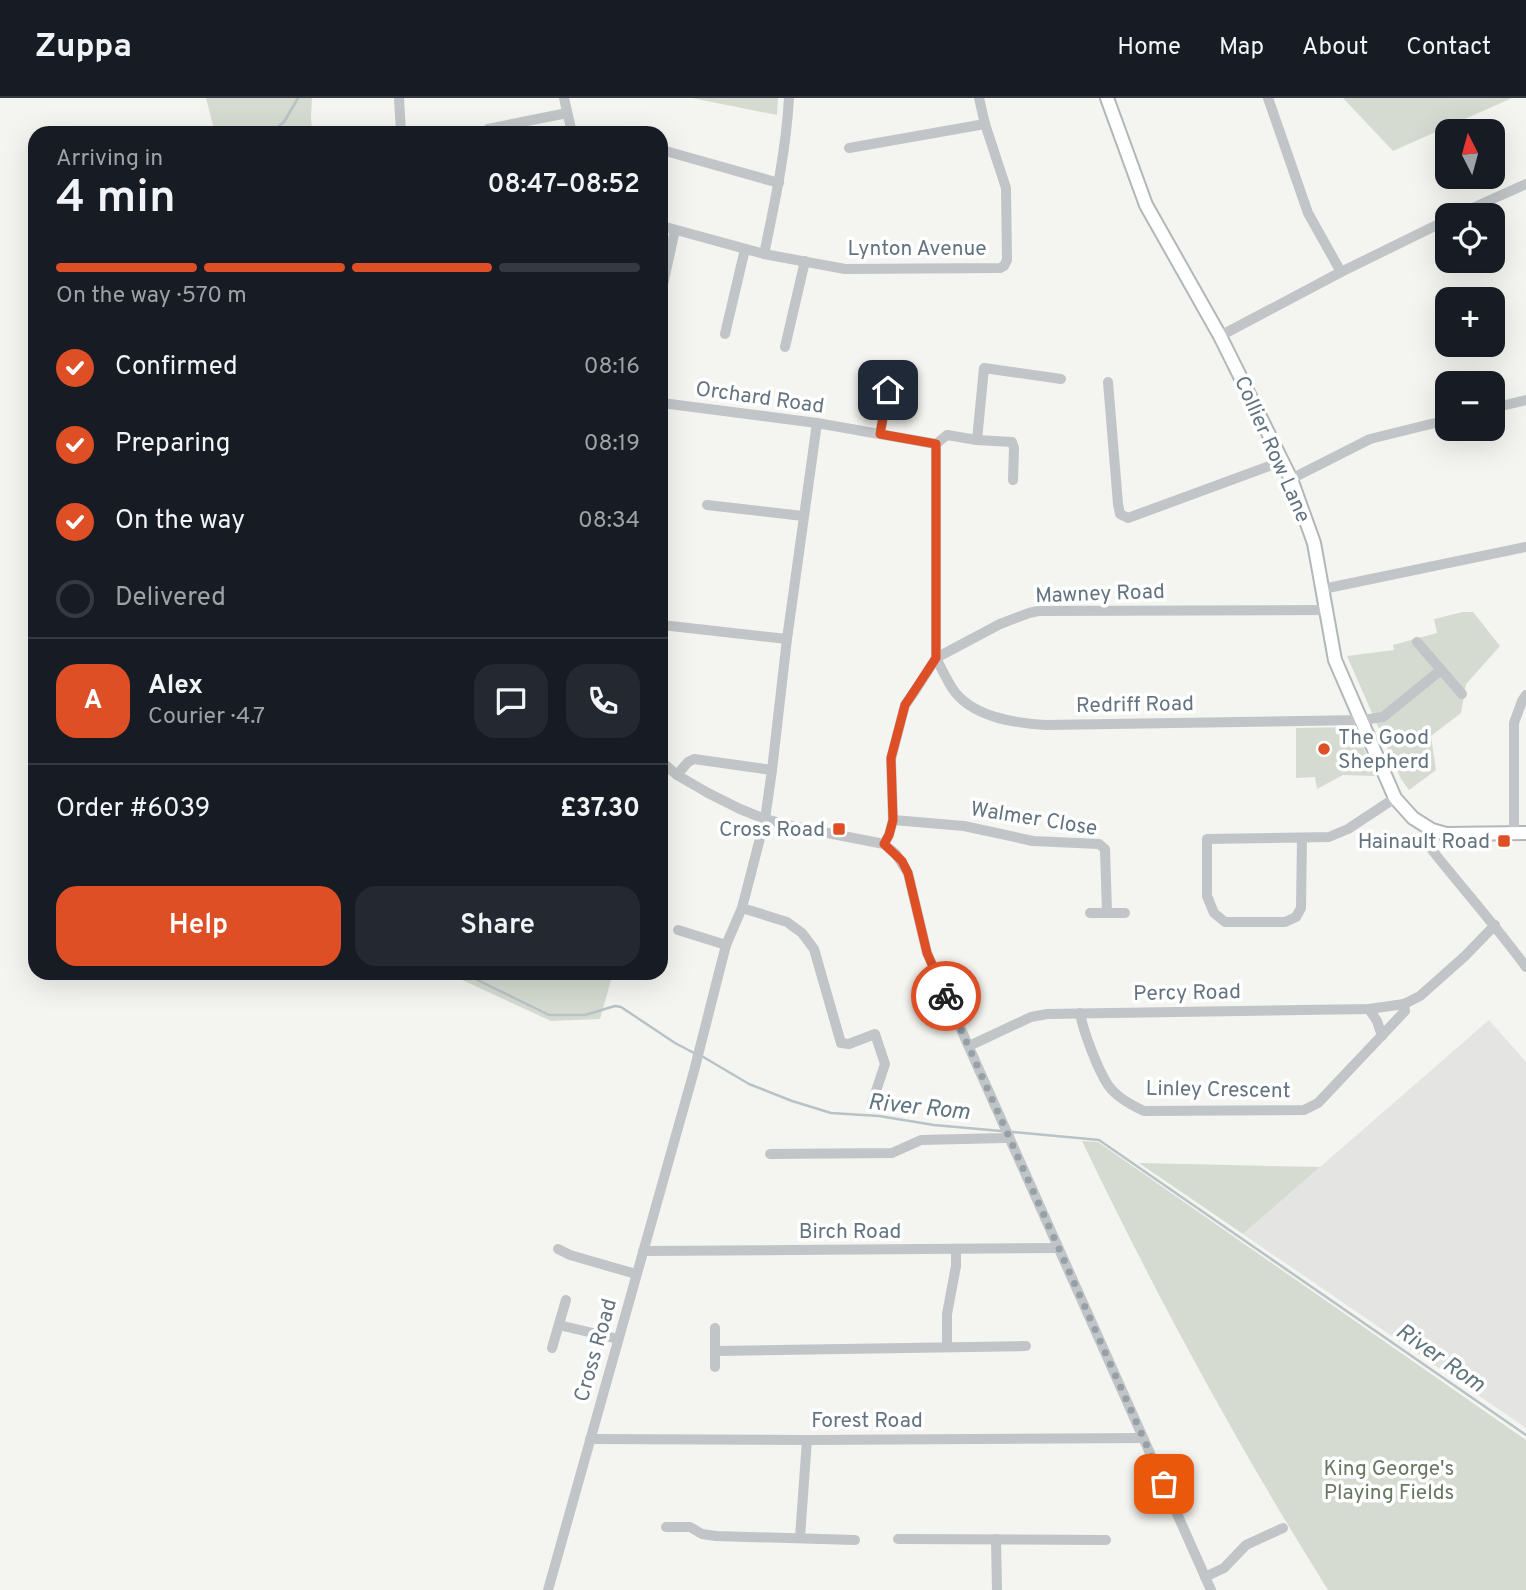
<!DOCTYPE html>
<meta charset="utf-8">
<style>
body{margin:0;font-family:Overpass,sans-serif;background:#242831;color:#f1f3f6;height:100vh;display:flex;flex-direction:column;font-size:26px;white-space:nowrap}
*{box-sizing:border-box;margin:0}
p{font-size:23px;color:#9ea1a6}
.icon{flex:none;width:38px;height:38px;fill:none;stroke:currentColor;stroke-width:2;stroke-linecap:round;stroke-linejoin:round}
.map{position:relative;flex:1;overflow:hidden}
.sheet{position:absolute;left:28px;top:28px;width:640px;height:854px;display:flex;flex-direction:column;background:#171b24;border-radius:21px;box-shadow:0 7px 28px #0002}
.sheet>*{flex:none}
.needle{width:46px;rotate:354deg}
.buttons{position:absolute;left:1435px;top:21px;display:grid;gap:14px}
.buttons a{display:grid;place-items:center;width:70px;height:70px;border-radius:14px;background:#171b24;box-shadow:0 7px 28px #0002;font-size:35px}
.pin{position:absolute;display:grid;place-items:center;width:60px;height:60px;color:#fff;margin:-30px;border-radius:14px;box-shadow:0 4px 10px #0006}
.courier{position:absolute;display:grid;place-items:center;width:70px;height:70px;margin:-35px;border:5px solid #de4f26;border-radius:50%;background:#fff;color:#222;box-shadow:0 2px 9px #0007}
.summary em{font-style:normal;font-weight:600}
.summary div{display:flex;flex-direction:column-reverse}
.summary{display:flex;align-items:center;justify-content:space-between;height:119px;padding:0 28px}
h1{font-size:46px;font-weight:600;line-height:52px}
.bar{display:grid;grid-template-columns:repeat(4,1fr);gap:10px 7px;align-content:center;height:84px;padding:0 28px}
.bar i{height:9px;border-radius:5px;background:#363941}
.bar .current{background:#de4f26}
.bar p{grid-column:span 4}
.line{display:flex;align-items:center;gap:18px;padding:0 28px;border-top:2px solid #363941}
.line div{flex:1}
.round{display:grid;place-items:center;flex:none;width:74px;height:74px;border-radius:21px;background:#242831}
ol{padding:0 28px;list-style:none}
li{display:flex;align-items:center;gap:21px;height:77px}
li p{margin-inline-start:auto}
li .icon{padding:7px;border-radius:50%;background:#de4f26;color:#fff;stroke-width:4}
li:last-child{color:#9ea1a6}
li i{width:38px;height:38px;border:4px solid #363941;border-radius:50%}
.button{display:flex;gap:14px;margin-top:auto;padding:14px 28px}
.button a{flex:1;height:80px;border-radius:21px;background:#de4f26;color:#fff;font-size:28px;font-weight:600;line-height:80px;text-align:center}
.button a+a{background:#242831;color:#f1f3f6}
header{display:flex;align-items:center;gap:42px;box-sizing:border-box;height:98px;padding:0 35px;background:#171b24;border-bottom:2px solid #363941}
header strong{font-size:33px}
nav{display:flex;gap:38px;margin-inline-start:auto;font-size:24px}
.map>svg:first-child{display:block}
</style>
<header>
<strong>Zuppa</strong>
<nav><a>Home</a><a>Map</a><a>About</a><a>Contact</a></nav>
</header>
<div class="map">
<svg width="1526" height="1492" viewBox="0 0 1526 1492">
<rect width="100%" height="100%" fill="#f4f4f0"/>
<path fill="#e4e5e3" d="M1489,922L1526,964V1330L1243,1136Z"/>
<g fill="#d5dbd1">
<path d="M206,0H312L311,18L312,35H215Z"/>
<path d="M692,0H778L777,17Z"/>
<path d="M1343,0H1512L1393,53Z"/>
<path d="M1463,514H1473L1500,548L1466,586L1461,615L1431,638L1436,672L1409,692L1401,681L1347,558L1394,552L1393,547L1437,535L1434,521Z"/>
<path d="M1354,629L1376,678L1343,677L1317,691L1315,679L1296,680V630Z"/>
<path d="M447,875H613L600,921L551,923Z"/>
<path d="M1082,1043L1098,1044L1526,1342V1492H1328C1237,1347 1156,1197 1082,1043Z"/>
<path d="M1139,1065L1320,1069L1243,1136Z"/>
</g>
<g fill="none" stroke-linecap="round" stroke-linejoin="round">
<g stroke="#b8c3c7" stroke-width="2.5">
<path d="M270,35L284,24L298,0"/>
<path d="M463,875L549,917H585L615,908L621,909L675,945L694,955"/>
<path d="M700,957L749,986L792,1003L831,1015L879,1018L934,1027L1001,1033"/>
<path d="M1012,1034L1099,1042L1526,1337"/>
</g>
<defs>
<path id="major" d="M1107,0L1146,107L1220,238L1291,381L1314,445L1335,562L1395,700L1413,720L1432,732L1446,736L1526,735"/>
</defs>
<use href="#major" stroke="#b2b7ba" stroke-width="16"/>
<g stroke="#c1c5c8" stroke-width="10">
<path d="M399,0L401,35"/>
<path d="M564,0L572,35"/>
<path d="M1268,0L1308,115L1341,174"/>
<path d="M488,31L567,15"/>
<path d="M849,50L985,26"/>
<path d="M662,52L779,85"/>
<path d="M1457,117L1526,86"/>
<path d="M662,128L764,156L845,171L1000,170L1004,168L1007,162L1006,90L985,26L979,0"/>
<path d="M764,156C775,104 786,53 789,0"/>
<path d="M662,191L675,132"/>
<path d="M725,236L745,151"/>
<path d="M1220,238L1341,174L1447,122"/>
<path d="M785,249L805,163"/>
<path d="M1108,284L1118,406L1120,416L1128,420L1283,363"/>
<path d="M662,305L817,325L936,346"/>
<path d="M1493,310L1526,302"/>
<path d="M880,336L892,270"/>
<path d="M977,342L984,270L1061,281"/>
<path d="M936,346V560C941,570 946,580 952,590C971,619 1014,625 1046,627L1363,622L1383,619L1441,572"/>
<path d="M936,346L947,337L977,342L1012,344L1014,350L1013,382"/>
<path d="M1291,381L1370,341L1447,322"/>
<path d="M707,407L803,418"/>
<path d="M1323,491L1526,449"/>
<path d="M662,527L787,541"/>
<path d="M1417,544L1462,596"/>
<path d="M662,664L677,677L708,695L740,711L765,721L797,729L884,746L896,756L908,775L927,855L1211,1492"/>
<path d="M677,677L688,664L694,661L772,672"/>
<path d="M893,722L964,728L1033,743L1099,746L1105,751L1107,814"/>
<path d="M1432,732L1430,745L1432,752C1463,791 1496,828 1526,869"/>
<path d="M1514,735V625L1522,603L1526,597"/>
<path d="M1302,740L1301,810L1296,819L1285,824H1225L1214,815L1207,798V741L1329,739L1348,731L1395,700"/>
<path d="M884,746L889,737L893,722L891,661L905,607L915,593L936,560L1000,526L1029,515L1038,513L1326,512"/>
<path d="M742,810L787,824L802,835L814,851L841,945L849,946L875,936L885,966L872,1005"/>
<path d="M1090,815H1125"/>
<path d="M678,832L726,847"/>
<path d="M1369,911L1377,923L1382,938"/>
<path d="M1080,915C1083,933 1098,972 1108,987C1116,999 1131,1007 1144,1013L1304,1012L1318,1005L1405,913L1404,906"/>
<path d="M969,948L1031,919L1047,916L1369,911L1404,906L1420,898L1465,858L1495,827"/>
<path d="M770,1056L892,1055L921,1042L1004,1040L1009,1038"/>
<path d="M558,1151L570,1157L636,1176"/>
<path d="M643,1153L1058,1150"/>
<path d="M559,1227L618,1241"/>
<path d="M947,1249V1216L956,1168V1151"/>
<path d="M552,1250L566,1202"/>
<path d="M716,1253L1026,1248"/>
<path d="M715,1269V1230"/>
<path d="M590,1341L807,1342L1143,1340"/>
<path d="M666,1429H690L702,1436L716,1438L855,1442"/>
<path d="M800,1439L807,1342"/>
<path d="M898,1441L1106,1442"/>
<path d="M996,1441L997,1492"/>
<path d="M1205,1479L1224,1470L1246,1447L1283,1430"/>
<path d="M548,1492L694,973L726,847L742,810L765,721L772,672L787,541L817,325"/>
</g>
<use href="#major" stroke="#fff" stroke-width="12"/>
</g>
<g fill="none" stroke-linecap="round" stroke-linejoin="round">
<path stroke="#96a1a7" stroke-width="7" stroke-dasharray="0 12.6" d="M946,898L1164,1386"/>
<path stroke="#de4f26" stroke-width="9" d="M888,292L880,336L936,346V560L905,607L891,660L893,722L889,737L884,746L902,763L908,775L927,855L946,898"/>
</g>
<g fill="#de4f26" stroke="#fff" stroke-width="2.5">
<circle cx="1324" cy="651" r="7"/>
<rect x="832" y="724" width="14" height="14" rx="3.5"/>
<rect x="1497" y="736" width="14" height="14" rx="3.5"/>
</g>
<g text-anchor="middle" stroke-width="7" stroke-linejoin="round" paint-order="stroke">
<g font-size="21" fill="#637480" stroke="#fff">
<text x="917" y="157">Lynton Avenue</text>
<text transform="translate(760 299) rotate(8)" y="7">Orchard Road</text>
<text transform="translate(1273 351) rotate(66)" y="7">Collier Row Lane</text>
<text transform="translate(1100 495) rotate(-2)" y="7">Mawney Road</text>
<text transform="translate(1135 606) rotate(-1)" y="7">Redriff Road</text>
<text transform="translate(1034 720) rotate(9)" y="7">Walmer Close</text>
<text transform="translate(1187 894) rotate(-1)" y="7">Percy Road</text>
<text transform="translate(1218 991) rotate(1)" y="7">Linley Crescent</text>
<text x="850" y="1140">Birch Road</text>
<text transform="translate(595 1252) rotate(-74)" y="7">Cross Road</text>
<text x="867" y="1329">Forest Road</text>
</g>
<g font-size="21" fill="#637480" stroke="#fff" text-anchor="end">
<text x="1338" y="646" text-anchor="start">The Good<tspan x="1338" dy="24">Shepherd</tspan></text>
<text x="825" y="738">Cross Road</text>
<text x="1490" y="750">Hainault Road</text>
</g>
<g font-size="21" fill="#677762" stroke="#fff">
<text x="1389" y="1377">King George's<tspan x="1389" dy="24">Playing Fields</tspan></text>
</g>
<g font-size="23" font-style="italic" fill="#5f767e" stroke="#fff">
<text transform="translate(919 1008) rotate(6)" y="8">River Rom</text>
<text transform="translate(1441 1259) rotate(35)" y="8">River Rom</text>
</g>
</g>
</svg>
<div class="buttons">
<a><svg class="needle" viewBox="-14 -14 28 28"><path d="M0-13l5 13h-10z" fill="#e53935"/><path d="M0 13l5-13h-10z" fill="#9ea1a6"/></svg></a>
<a><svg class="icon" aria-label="locate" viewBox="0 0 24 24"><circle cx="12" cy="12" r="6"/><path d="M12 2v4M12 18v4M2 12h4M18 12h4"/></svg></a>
<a>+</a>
<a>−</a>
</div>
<div class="pin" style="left:1164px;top:1386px;background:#ea580c"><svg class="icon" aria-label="bag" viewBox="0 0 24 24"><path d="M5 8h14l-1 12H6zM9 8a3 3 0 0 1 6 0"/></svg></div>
<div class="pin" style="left:888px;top:292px;background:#1f2937"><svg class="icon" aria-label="home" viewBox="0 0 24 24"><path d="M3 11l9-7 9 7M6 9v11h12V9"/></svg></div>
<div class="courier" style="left:946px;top:898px"><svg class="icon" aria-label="bike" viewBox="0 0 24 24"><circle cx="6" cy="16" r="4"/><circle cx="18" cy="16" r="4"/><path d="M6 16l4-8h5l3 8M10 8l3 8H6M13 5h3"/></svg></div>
<section class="sheet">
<div class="summary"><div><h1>4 min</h1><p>Arriving in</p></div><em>08:47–08:52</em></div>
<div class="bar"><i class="current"></i><i class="current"></i><i class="current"></i><i></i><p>On the way · 570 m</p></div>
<ol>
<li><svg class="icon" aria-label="check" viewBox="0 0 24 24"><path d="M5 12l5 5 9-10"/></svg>Confirmed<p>08:16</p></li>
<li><svg class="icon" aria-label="check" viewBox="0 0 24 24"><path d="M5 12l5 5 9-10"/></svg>Preparing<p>08:19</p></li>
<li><svg class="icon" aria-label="check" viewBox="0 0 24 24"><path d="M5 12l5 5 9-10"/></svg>On the way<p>08:34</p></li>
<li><i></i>Delivered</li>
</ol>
<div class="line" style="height:126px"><b class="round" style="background:#de4f26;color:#fff">A</b><div><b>Alex</b><p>Courier · 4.7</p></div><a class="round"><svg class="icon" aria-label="chat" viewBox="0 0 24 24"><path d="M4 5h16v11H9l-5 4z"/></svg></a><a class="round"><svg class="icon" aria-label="phone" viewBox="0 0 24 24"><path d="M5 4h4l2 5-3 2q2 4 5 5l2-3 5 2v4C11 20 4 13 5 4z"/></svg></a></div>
<div class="line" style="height:91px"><div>Order #6039</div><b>£37.30</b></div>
<div class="button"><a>Help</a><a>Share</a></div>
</section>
</div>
